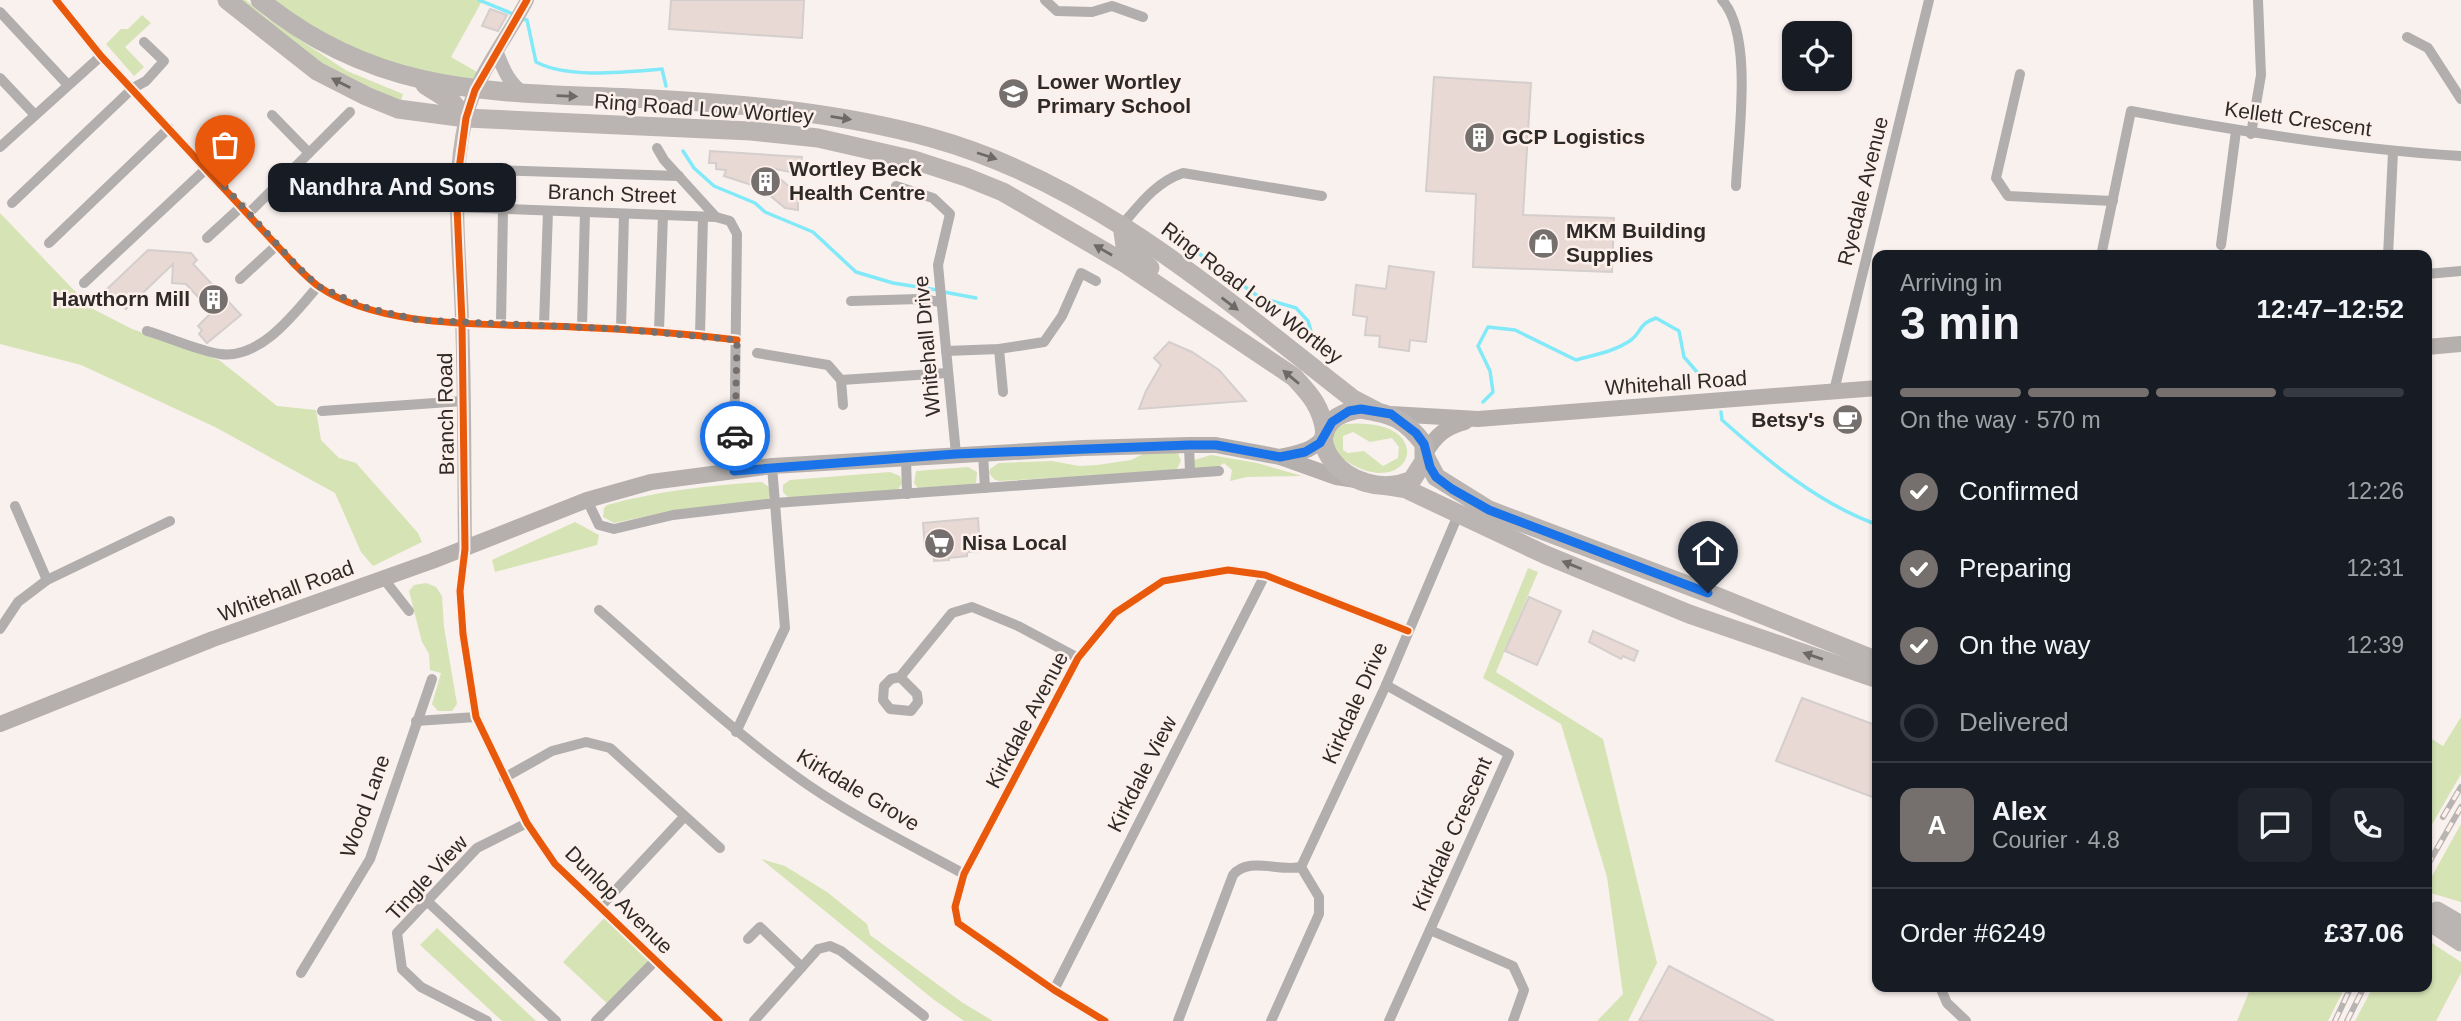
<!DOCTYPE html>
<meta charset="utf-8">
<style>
body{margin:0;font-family:Arial,sans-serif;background:#20242c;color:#f1f3f6;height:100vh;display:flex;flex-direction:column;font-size:26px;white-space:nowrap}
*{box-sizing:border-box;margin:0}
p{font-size:23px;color:#9ea1a6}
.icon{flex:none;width:38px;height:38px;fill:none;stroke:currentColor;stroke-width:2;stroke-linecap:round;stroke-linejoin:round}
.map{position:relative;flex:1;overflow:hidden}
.drawer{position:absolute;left:1872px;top:250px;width:560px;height:742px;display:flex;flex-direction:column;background:#171b24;border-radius:14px;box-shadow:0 2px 5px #0004}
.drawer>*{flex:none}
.controls{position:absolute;left:1782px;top:21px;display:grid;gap:14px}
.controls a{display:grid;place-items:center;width:70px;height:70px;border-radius:14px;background:#171b24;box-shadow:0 2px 5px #0004;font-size:35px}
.pin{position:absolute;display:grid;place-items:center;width:60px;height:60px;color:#fff;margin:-72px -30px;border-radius:50% 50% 50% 0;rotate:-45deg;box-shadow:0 0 7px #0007}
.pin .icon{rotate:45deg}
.courier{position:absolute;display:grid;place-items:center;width:70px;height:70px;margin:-35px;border:5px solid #1a73e8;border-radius:50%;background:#fff;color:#222;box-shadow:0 2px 9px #0007}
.bubble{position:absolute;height:49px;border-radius:14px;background:#171b24;box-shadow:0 2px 5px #0004;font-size:23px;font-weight:700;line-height:49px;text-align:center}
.headline em{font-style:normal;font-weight:700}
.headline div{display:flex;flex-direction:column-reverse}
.headline{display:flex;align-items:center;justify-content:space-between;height:119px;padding:0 28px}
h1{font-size:46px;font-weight:700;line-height:52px}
.bar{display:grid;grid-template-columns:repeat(4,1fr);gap:10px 7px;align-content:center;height:84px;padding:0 28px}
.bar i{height:9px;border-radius:5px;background:#363941}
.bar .selected{background:#75706d}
.bar p{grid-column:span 4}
.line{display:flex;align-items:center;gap:18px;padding:0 28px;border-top:2px solid #363941}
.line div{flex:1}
.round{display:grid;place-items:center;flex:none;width:74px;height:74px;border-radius:14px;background:#20242c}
ol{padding:0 28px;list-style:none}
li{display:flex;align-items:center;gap:21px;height:77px}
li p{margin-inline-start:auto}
li .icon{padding:7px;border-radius:50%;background:#75706d;color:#fff;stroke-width:4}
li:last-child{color:#9ea1a6}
li i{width:38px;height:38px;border:4px solid #363941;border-radius:50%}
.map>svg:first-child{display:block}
</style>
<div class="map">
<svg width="2461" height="1021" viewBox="0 0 2461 1021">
<rect width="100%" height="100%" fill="#f9f1ee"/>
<g fill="#d6e3b5" fill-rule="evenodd">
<path d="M239,0H246L267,18L347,71L403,94L401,101L331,71Z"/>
<path d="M260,0H479L482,1L451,57L484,76L475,90L408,77Z"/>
<path d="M142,15L151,23L125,47L144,67L134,76L106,44L121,29H128Z"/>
<path d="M0,213L91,308L132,329L219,360L277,406L316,410L321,440L339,458L356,463L418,533L422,542L373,566L361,552L335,493L215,427L81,365L0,344Z"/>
<path d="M1345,424C1448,415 1408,516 1333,451L1334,430ZM1353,432L1370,442L1392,438L1399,447L1398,458L1383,466L1364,451L1348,453L1343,450V436Z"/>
<path d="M1173,452L1178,453L1181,461L1177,469L1171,471L1000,481L995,480L989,473L990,469L999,463L1052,461L1079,466L1097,465L1131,460L1145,453Z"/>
<path d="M1211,455L1257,463L1302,476L1247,477L1230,481L1232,470L1224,463L1217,468H1193L1194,460Z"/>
<path d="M968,467L977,472L976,483L972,484L918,488L914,483L916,471Z"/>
<path d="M890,472L900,476L902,483L898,490L789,498L783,492V485L790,480Z"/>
<path d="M762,482L770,488L769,498L766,501L672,511L614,523L603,517L604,508L607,505C658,491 710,485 762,482Z"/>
<path d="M575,522L599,535L597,545L495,572L492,560Z"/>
<path d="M1528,568L1538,572L1496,672L1603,739L1657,963L1628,1021H1597L1623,994L1607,877L1561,724L1483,678Z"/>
<path d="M426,583L436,587L442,596L444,627L457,704L452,711H438L432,704L441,673L430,670L429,654L422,642L409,591L414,585Z"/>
<path d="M2461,717V774L2427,833V736L2443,746Z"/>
<path d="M2461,824V902L2427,892V885Z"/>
<path d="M761,859L785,866L827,892L867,924L870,935L963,1003L993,1021H964L933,999Z"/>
<path d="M608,914L655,961L610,1006L563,962Z"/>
<path d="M437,928L536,1021H502L420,945Z"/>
<path d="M2427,940L2461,962V973L2436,1021H2355L2373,987H2427Z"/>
<path d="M2251,987H2345L2328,1021H2237Z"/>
</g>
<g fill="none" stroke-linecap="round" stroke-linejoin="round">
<g stroke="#81e9f8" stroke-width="3.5">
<path d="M479,0L513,14"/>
<path d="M523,19L527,20L536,62C569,79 625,72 662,69L666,86"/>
<path d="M683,151L694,168L714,186L755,203L765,212L813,232L856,272L893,283L937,290"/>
<path d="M1162,231L1172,234L1259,297L1296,308L1308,321L1311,331"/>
<path d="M944,292L976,298"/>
<path d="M1483,402L1493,392L1490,371L1478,346L1488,327L1515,330L1576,360C1594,355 1616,351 1631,340C1643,331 1637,325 1656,318L1679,331L1684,357L1711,388"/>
<path d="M1721,412L1722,420C1768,461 1819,504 1878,525"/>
</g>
</g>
<g fill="#e9d9d5" stroke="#d4cecc" stroke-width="2">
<path d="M671,0H804L802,38L669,29Z"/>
<path d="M490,9L507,15L498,31L482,26Z"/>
<path d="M1434,77L1531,83L1523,215L1614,218L1612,272L1473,267L1476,194L1426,191Z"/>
<path d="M710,151L802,157L800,174L766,167L798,194V210L785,208L761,188L724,176L726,170L716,169V163H709Z"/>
<path d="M148,250L191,253L197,260L193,264L241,315L207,343L199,334L202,330L198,326L212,312L186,284L172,283L173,264L126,309L107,289Z"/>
<path d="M1389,266L1434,272L1426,342L1410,340L1409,351L1379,347L1380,336L1365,335L1367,317L1353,315L1356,285L1386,289Z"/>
<path d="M1169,342L1192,352L1219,370L1246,401L1139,409L1146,391L1161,365L1154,358Z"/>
<path d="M978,518L980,551L967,552V556L949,558V560L934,561L933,548H925L923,523Z"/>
<path d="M1529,597L1561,611L1537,665L1505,651Z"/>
<path d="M1593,631L1638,651L1634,661L1623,656L1621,659L1589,642Z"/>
<path d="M1802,698L1878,726V799L1776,761Z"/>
<path d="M1669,966L1774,1021H1639Z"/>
</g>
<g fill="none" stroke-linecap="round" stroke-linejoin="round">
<g stroke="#b1aead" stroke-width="10">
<path d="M56,0L101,56L295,265C302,272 310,280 318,286C382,331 497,323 573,327C628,329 682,333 737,340"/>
<path d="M1045,0L1057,11L1092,12L1112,6L1143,17"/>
<path d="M1722,0C1754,35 1738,138 1736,186"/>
<path d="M0,12L68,85"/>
<path d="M2407,37L2428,48L2461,99"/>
<path d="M2020,74L1996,178L2008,196L2113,201"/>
<path d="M0,78L35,115"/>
<path d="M272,115L309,153"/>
<path d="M2251,134L2261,75L2258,0"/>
<path d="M0,147L101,56"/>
<path d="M657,148L664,160L716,217"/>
<path d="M459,169L679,176"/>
<path d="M896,186L933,198L950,214L938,265L956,454"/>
<path d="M12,203L133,88L146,81L164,61L144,42"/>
<path d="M457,207L716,217L730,221L737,234L734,471"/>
<path d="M249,213L350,112"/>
<path d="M1122,225C1140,204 1156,182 1183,173L1322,196"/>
<path d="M207,238L242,206"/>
<path d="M49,243L169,128"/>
<path d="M2221,245L2236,131"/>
<path d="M2101,256L2131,111C2241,132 2350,149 2461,156"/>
<path d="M2388,256L2393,152"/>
<path d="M2427,274L2461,271"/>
<path d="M240,279L277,245"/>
<path d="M84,283L207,168"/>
<path d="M851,301L919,299L941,302"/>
<path d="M501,323L503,209"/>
<path d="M544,325L548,211"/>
<path d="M582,327L585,212"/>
<path d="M621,329L624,214"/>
<path d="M147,331C171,338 196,350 220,354C260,360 295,313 318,286"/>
<path d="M659,331L663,215"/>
<path d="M700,335L703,217"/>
<path d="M999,349L1003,392"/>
<path d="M946,351L999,349L1044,342L1062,316L1081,273L1096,281"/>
<path d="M757,353L828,365L841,380L843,405"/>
<path d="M841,380L947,373"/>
<path d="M1834,391L1929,0"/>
<path d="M322,411L463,401"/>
<path d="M1189,445L1190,472"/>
<path d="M983,454L985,488"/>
<path d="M906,458L907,494"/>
<path d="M587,500L599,525L614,529L673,515L775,503L1219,471"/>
<path d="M15,506L47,580"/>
<path d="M465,549L460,591L463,634L476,717L527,823L555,864L719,1021"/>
<path d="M383,578L409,611"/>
<path d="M599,610C663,666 725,725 794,775C846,813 907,843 964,874"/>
<path d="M0,629L18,602L47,580L170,521"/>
<path d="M900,677L917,694L918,702L911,711L890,709L883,700L884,686L891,679L900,677L952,613L972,607L1018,626L1078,658"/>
<path d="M1386,685L1509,754L1389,1021"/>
<path d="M416,721L476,717"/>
<path d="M736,732L785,628L772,466"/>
<path d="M504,778L552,751L586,742L610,748L720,848"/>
<path d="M1301,867L1386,685L1458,515"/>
<path d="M427,901L556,1021"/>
<path d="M600,907L684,817"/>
<path d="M1430,930L1513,966L1524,990L1513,1021"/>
<path d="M748,939L760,927L802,967"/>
<path d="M301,973L370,859L432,679"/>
<path d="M1940,987L1947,1003L1966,1021"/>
<path d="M1054,990L1265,575"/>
<path d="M487,1021L421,987L402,969L397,933L477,848L527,823"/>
<path d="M596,1021L655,961"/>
<path d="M754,1021L818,949L830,946L841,951L924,1016"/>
<path d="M1105,1021L1054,990L958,923L955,907L964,874L1078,658L1115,613L1163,581L1228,570L1265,575L1408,631"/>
<path d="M1178,1021L1233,875C1248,856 1279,872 1301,867"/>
<path d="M1271,1021L1319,914V897L1301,867"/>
</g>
<g stroke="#bbb6b6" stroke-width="14">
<path d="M497,53C504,71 509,83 525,95"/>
<path d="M465,549C464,473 465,396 462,320C460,253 450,184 466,118C476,75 507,39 527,0"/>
</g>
<g stroke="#b5b0ae" stroke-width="16">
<path d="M2427,347L2461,344"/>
<path d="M1391,414L1478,419L1878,388"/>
<path d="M1426,452C1436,435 1446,427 1465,422"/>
<path d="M1280,457C1297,453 1315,451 1325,435"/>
<path d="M0,724L213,639L432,561L587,500L651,482L772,466L1083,448L1189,445H1216L1280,457L1336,477L1356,480"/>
</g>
<g stroke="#bab5b2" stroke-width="19">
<path d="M227,0L317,71L366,96L398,109L466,118L751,131L818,138L914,160L966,177L1003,192L1126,264L1294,377C1311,395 1322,408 1325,433"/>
<path d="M260,0C384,101 503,91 652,99C745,104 842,113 932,138C1094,183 1223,298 1353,399L1376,411"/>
<path d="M425,85L452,102L466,118"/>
<path d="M1122,225L1125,246L1150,268"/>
<path d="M1361,409C1392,414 1404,418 1424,444V461L1412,480C1349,508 1279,423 1361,409Z"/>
<path d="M1425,456L1436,477L1489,510L1708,593L1878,661"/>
<path d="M1388,486L1406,489L1546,555L1689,614L1878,679"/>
<path d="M2437,911L2461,925"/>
<path d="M2429,921L2461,942"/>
</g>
<defs>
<g id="rail">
<path d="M2443,817L2461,787"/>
<path d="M2427,866L2461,807"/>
<path d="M2335,1021L2351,987"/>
<path d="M2347,1021L2364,987"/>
</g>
</defs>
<use href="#rail" stroke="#b8b4b2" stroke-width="6"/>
<use href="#rail" stroke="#fdf0ea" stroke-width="3.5" stroke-dasharray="10" stroke-linecap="butt"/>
<defs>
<g id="cycleway">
<path d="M56,0L101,56L295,265C302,272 310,280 318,286C382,331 497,323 573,327C628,329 682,333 737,340"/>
<path d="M527,0L475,90L466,118L459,169L457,207L462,322L465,549L460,591L463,634L476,717L527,823L555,864L719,1021"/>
<path d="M1105,1021L1054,990L958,923L955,907L964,874L1078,658L1115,613L1163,581L1228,570L1265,575L1408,631"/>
</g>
</defs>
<use href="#cycleway" stroke="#fdf0ea" stroke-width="11"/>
<use href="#cycleway" stroke="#e8590c" stroke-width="7"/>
</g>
<defs><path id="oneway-solid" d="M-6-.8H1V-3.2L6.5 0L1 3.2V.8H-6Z" transform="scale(1.75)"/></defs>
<g fill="#6d6966">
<use href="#oneway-solid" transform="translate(341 83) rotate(-153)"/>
<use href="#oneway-solid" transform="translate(567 96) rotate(2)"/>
<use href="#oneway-solid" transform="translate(841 118) rotate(9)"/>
<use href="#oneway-solid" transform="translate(987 156) rotate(18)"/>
<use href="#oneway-solid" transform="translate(1103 250) rotate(-150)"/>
<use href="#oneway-solid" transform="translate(1230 304) rotate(37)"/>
<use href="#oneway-solid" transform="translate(1291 377) rotate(-140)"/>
<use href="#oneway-solid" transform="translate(1572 565) rotate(-158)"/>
<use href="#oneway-solid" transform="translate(1813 656) rotate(-161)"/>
</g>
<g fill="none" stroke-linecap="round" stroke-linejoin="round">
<path stroke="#75706d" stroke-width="7" stroke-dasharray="0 12.6" d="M225,187L295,264L318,286L364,307L419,320L621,329L737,340L735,436"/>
<path stroke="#1a73e8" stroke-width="9" d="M735,436L734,471L956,454L1189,445H1216L1280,457L1305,452L1320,443L1332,422L1349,411L1361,409L1391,414L1416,433L1424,444L1430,467L1436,477L1452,489L1489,510L1708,593"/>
</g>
<defs>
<symbol id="school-disc" viewBox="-11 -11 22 22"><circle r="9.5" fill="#75706d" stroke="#fdf0ea"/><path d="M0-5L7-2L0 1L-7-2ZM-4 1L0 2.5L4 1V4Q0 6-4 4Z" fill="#fff"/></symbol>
<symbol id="building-disc" viewBox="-11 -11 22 22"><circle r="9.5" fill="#75706d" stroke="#fdf0ea"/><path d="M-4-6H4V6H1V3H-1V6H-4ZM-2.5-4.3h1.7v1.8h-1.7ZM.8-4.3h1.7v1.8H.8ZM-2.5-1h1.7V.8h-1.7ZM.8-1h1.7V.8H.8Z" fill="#fff"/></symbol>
<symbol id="shop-disc" viewBox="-11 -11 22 22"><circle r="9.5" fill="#75706d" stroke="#fdf0ea"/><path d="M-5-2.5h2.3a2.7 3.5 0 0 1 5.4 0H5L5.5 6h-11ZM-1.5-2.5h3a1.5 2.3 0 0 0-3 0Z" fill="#fff"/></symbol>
<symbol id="cafe-disc" viewBox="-11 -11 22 22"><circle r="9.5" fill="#75706d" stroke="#fdf0ea"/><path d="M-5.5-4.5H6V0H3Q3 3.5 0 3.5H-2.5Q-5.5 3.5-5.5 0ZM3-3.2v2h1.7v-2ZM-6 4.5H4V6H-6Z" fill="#fff"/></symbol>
<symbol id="supermarket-disc" viewBox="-11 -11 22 22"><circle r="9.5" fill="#75706d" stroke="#fdf0ea"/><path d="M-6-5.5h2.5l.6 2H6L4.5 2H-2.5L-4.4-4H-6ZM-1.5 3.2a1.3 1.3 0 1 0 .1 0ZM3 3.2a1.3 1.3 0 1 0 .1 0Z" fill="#fff"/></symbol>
</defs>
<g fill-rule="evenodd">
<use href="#school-disc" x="996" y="76" width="35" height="35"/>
<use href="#building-disc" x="1462" y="120" width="35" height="35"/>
<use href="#building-disc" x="748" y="164" width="35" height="35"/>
<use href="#shop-disc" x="1526" y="226" width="35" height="35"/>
<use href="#building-disc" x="196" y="282" width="35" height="35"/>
<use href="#cafe-disc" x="1830" y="402" width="35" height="35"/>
<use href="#supermarket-disc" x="922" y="526" width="35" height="35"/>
</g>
<g text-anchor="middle" stroke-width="5" stroke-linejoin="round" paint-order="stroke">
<g font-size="21" font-weight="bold" fill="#2e2a27" stroke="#fdf0ea" text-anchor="start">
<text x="1037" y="89">Lower Wortley<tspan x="1037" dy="24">Primary School</tspan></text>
<text x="1502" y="144">GCP Logistics</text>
<text x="789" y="176">Wortley Beck<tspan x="789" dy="24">Health Centre</tspan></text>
<text x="1566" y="238">MKM Building<tspan x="1566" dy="24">Supplies</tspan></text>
<text x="190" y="306" text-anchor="end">Hawthorn Mill</text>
<text x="1825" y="427" text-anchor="end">Betsy's</text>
<text x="962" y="550">Nisa Local</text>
</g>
<g font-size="21" fill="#2e2a27" stroke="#fdf0ea">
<text transform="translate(704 109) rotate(4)" y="7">Ring Road Low Wortley</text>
<text transform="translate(2298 119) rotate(8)" y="7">Kellett Crescent</text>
<text transform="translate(1863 191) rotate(-76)" y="7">Ryedale Avenue</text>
<text transform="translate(612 194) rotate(2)" y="7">Branch Street</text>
<text transform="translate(1252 293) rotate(37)" y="7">Ring Road Low Wortley</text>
<text transform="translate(927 346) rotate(-95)" y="7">Whitehall Drive</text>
<text transform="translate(1676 383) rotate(-4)" y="7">Whitehall Road</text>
<text transform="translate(446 414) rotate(-91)" y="7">Branch Road</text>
<text transform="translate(286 591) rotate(-20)" y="7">Whitehall Road</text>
<text transform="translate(1355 703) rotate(-66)" y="7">Kirkdale Drive</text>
<text transform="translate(1027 720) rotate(-62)" y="7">Kirkdale Avenue</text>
<text transform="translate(1142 774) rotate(-63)" y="7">Kirkdale View</text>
<text transform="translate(858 790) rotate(31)" y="7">Kirkdale Grove</text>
<text transform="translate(365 806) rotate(-70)" y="7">Wood Lane</text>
<text transform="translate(1452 834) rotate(-66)" y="7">Kirkdale Crescent</text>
<text transform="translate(427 878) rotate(-47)" y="7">Tingle View</text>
<text transform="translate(619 900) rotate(45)" y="7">Dunlop Avenue</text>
</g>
</g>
</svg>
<div class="controls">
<a><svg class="icon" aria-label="locate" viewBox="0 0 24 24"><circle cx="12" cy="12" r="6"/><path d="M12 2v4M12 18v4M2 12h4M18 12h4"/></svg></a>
</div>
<div class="pin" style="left:225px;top:187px;background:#ea580c"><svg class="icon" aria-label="bag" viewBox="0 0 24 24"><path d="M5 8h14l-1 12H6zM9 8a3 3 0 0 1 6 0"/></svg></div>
<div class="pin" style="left:1708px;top:593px;background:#1f2937"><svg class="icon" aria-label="home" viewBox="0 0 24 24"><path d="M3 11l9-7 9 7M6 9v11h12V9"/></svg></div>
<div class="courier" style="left:735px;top:436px"><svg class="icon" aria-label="car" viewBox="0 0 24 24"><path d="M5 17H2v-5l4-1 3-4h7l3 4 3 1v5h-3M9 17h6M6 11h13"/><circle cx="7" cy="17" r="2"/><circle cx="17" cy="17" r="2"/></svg></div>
<div class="bubble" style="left:268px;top:163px;width:248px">Nandhra And Sons</div>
<section class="drawer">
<div class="headline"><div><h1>3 min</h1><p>Arriving in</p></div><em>12:47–12:52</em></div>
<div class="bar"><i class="selected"></i><i class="selected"></i><i class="selected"></i><i></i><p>On the way · 570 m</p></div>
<ol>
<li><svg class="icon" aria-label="check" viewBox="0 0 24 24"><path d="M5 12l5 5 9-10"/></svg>Confirmed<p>12:26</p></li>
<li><svg class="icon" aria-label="check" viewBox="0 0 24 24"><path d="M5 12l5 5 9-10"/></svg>Preparing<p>12:31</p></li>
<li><svg class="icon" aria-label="check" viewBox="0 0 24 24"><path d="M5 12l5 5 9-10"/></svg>On the way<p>12:39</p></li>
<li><i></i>Delivered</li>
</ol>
<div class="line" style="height:126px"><b class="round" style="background:#75706d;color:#fff">A</b><div><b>Alex</b><p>Courier · 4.8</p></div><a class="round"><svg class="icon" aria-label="chat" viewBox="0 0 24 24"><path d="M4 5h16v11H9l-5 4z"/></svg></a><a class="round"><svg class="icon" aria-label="phone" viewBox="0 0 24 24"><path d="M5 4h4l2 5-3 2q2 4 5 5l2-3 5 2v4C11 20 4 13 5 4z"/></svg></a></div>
<div class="line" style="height:91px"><div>Order #6249</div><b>£37.06</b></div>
</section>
</div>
